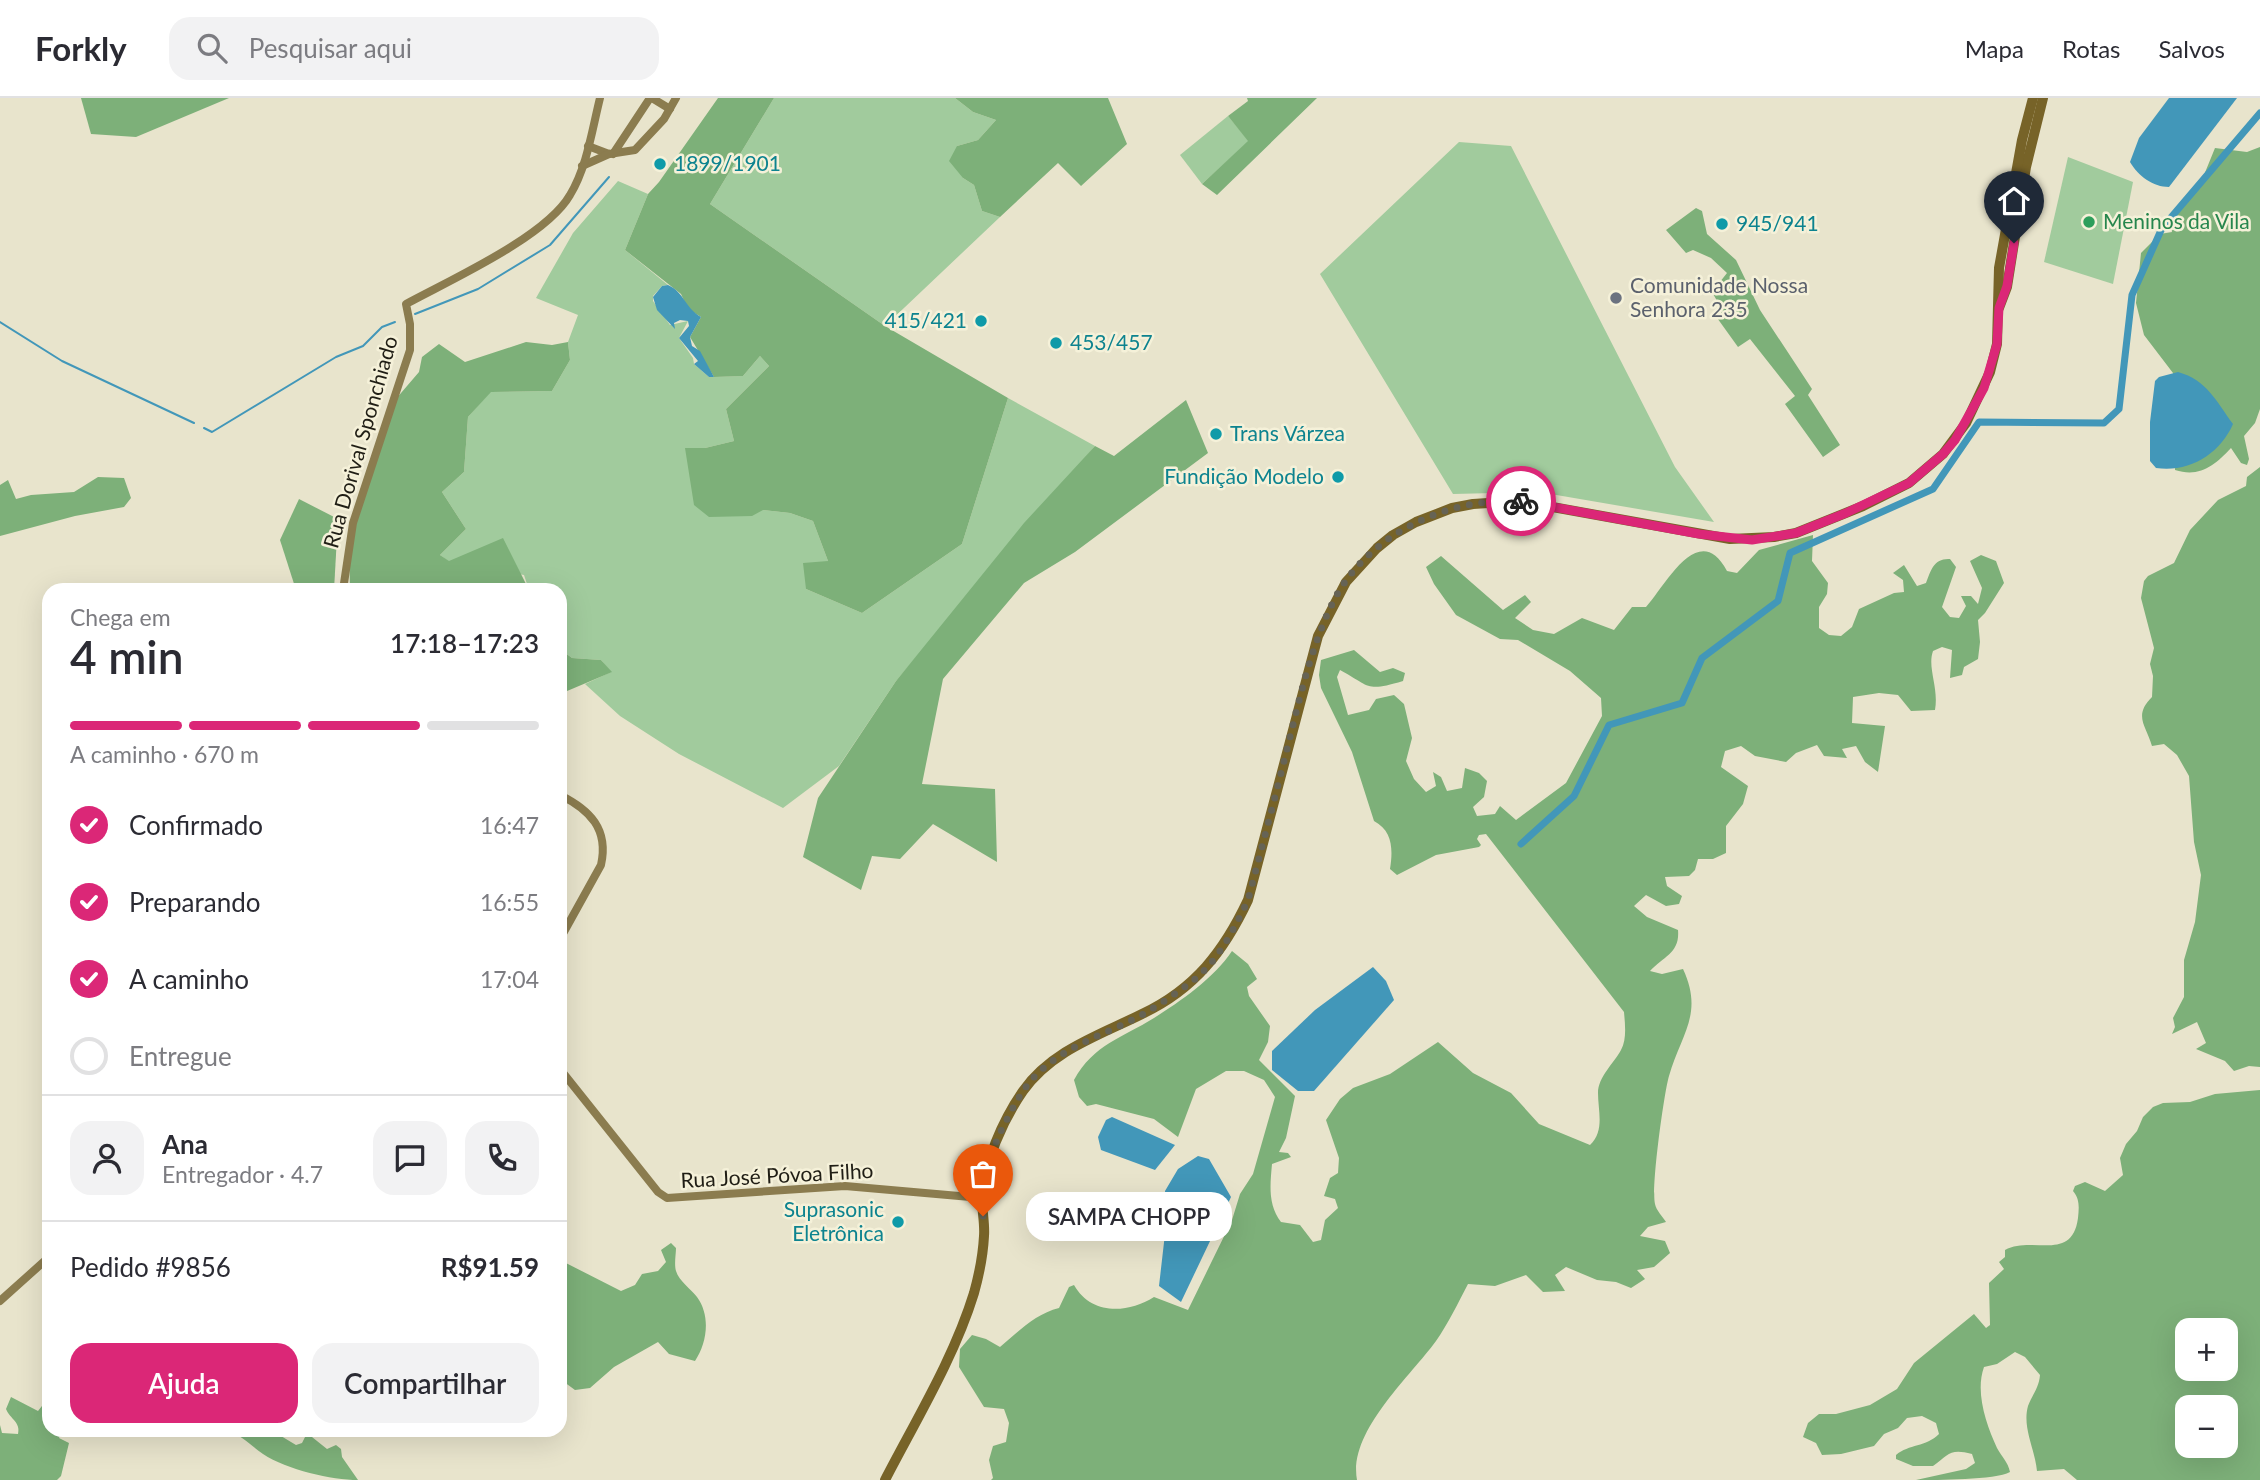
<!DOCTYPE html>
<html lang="pt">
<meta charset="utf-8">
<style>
body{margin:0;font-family:Lato,sans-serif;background:#f2f2f3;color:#2b2b33;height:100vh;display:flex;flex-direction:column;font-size:26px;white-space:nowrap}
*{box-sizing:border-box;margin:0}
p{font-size:23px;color:#7c7c81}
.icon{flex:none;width:38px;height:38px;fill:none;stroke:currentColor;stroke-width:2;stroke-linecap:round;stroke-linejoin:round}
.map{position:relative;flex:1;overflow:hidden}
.details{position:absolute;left:42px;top:485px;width:525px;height:854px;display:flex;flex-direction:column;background:#fff;border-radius:21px;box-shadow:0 7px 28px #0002}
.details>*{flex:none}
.buttons{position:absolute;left:2175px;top:1220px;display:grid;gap:14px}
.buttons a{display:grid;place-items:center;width:63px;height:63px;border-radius:14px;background:#fff;box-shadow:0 7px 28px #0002;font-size:35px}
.pin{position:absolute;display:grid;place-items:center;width:60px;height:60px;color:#fff;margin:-72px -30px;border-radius:50% 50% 50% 0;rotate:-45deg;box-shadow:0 0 7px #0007}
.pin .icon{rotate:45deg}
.courier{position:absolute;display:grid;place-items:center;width:70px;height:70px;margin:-35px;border:5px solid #db2777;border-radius:50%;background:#fff;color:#222;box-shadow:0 2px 9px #0007}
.bubble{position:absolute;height:49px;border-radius:21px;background:#fff;box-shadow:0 7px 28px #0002;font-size:23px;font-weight:600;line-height:49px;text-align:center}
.head em{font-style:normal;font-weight:600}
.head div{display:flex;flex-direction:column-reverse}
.head{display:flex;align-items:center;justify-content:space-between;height:119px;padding:0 28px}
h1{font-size:46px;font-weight:600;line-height:52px}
.bar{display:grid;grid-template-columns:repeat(4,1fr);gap:10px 7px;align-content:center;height:84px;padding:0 28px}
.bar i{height:9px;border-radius:5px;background:#e1e1e2}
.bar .active{background:#db2777}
.bar p{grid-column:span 4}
.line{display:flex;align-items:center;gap:18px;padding:0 28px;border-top:2px solid #e1e1e2}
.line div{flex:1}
.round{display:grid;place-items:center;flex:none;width:74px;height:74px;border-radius:21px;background:#f2f2f3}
ol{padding:0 28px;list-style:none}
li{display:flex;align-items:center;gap:21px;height:77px}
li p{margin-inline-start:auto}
li .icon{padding:7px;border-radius:50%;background:#db2777;color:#fff;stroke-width:4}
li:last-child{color:#7c7c81}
li i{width:38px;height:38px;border:4px solid #e1e1e2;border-radius:50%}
.primary-button{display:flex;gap:14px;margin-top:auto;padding:14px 28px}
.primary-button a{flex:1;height:80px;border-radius:21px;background:#db2777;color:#fff;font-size:28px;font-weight:600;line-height:80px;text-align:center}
.primary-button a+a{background:#f2f2f3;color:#2b2b33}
header{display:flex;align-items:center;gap:42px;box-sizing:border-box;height:98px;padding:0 35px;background:#fff;border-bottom:2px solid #e1e1e2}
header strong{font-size:33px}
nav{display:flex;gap:38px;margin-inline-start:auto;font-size:24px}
.search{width:490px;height:63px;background:#f2f2f3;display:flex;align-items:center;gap:18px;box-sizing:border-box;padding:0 24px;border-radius:21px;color:#7c7c81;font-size:26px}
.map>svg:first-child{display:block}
</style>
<header>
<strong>Forkly</strong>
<div class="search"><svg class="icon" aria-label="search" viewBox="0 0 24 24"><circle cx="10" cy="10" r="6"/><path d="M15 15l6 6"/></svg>Pesquisar aqui</div>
<nav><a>Mapa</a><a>Rotas</a><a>Salvos</a></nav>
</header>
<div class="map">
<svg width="2260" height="1382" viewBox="0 0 2260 1382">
<rect width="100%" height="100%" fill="#e8e4cc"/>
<g fill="#a1cb9d">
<path d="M774,0H955L973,14L996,22L978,42L957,48L963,80L974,87L982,113L1000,119L885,228L710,106Z"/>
<path d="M1228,18L1249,43L1202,86L1180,57Z"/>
<path d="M1459,44L1511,48L1675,369L1714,424L1539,394L1453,396L1320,176Z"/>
<path d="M2068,59L2133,84L2113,186L2044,164Z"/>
<path d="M618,83L648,96L625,152L668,187L662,188L653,198V203L670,227L688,223L679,240L693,260L694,266L709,279L743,278L760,258L769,268L726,311L734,343L705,350L763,412L790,415L813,423L828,463L806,491L862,515L962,446L1008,300L1095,348L896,583L839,668L783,710L679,656L620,618L585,586L611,574L601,562L572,560L560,551V492H529L524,477L448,463L440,457L466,431L442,394L464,374L468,319L490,294L552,293L570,262L568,244L578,217L536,200L573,135Z"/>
</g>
<g fill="#7db079" fill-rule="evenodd">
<path d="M81,0H229L136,39L91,36Z"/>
<path d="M718,0H774L710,106L885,228L1008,300L962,446L862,515L806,491L803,465L828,463L813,423L790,415L763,412L752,418L709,419L694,407L685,350H705L734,343L726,311L769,268L760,258L743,278L714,279L690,239L701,219L688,211L681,196L625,152L648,96L659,84Z"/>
<path d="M955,0H1108L1127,46L1081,88L1058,65L1000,119L982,113L974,87L963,80L949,63L957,48L978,42L996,22L973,14Z"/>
<path d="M1247,0H1317L1217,97L1202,86L1248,43L1228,18L1248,3Z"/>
<path d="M2260,49V311L2255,325L2244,338L2249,361L2247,367L2241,365L2231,350C2215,367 2200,380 2175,372L2173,275L2144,237L2136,205L2141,155L2160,136L2172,134L2170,123L2173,116L2204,77L2215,50L2247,54Z"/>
<path d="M1696,110L1702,113L1707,136L1736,162L1760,212L1812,291L1808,297L1840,347L1823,359L1785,306L1795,298L1750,241L1738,249L1715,217L1720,208L1712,194L1727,175L1711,160L1693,152L1686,155L1666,132Z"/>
<path d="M526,244L552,247L568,244L570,262L552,293L491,294L468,319L464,374L442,394L466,431L440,457L449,463L503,440L529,492H350L349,444L395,302L419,274L422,259L439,246L465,264Z"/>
<path d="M1186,302L1208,355L1075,454L1024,485L943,581L922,686L995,691L997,764L933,726L900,761L872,758L861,792L803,759L818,700L896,583L1024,425L1095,348L1114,358Z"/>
<path d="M2260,369V969L2249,968L2234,973L2225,963L2196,951L2206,945L2197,924L2172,936L2175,929L2173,920L2184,899V862L2195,824L2201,777L2194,744L2189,678L2177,657L2164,646L2152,648C2146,627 2133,618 2152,599L2153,578L2150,566L2154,550L2141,500L2144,483L2148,478L2174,465L2190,432L2218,402L2246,388L2247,379Z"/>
<path d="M98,379L124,380L131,400L124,409L75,418L0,438V387L8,382L16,401L31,397L74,394Z"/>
<path d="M299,401L338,421L334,492H296L280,442Z"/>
<path d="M1813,437L1812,463L1828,485L1827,496L1819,509V530L1829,537L1841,538L1852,529L1859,511L1894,495L1904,494L1903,482L1893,475L1904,467L1917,488L1926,485C1931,472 1934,460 1950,461L1956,469L1942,509L1950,519L1959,520L1966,508L1961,498H1971L1978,506L1982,490L1970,463L1981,457L1996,463L2004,485L1985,515L1978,522L1980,544L1978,561L1964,569L1962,577L1950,580L1952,552L1942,549L1933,553C1927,570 1939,589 1935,612L1911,613L1898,597L1879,595L1853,599L1852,625L1885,628L1878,674L1865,664L1856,648L1842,651L1847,660L1824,658L1817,647L1796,655L1786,664L1755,658L1741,648L1725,653L1721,669L1748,688L1743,706L1726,728V755L1713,761H1698L1695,772L1689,778L1665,779L1667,788L1682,798L1679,806L1666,808L1646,797L1634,808L1647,819L1678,832C1680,855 1664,858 1650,873L1662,876L1683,871C1704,916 1681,936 1669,978C1664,995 1651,1090 1655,1106C1656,1112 1663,1119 1666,1124L1648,1129L1640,1138L1665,1143L1670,1155L1654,1169L1637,1172L1645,1181L1631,1190L1616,1184L1597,1182L1566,1169L1555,1177L1565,1193L1543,1194L1526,1177L1495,1188L1468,1186C1458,1205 1448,1226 1436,1243C1409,1280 1348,1334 1357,1382H991L993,1380L989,1362L993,1348L1006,1344L1009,1325L1004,1311L984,1309L959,1269L960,1251L972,1237L986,1241L1000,1249C1018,1234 1035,1216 1059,1210L1069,1189L1074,1187C1091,1217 1127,1216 1154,1199L1188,1212L1232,1122L1240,1096L1253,1076L1275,999L1264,982L1244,973H1226L1196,991L1178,1039L1154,1021L1096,1006L1087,1008L1079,999L1074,982C1094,946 1122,940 1154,920C1181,903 1214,880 1232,853L1248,866L1257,881L1247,889L1249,898L1270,928L1268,944L1259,962L1295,998L1286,1040L1279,1054L1288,1055L1291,1059L1272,1066C1270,1088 1268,1107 1281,1124L1300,1127L1313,1144L1321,1142L1325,1122L1338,1110L1335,1101L1324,1098L1330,1080L1338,1075L1339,1060L1326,1022L1340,1001L1353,990L1390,976L1438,944L1473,975L1511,995L1539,1026L1590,1047C1605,1033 1598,1013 1598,995C1598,979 1614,965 1621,952C1627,941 1625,926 1624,914L1486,736L1479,737L1477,741L1481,747L1479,749L1436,757L1397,777L1390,771C1393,752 1393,733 1374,723L1352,654L1321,590L1319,577L1321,562L1354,552L1380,574L1393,570L1405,575L1403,583C1366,594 1371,589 1340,572L1337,579L1348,617L1369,612L1376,601L1394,597L1404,606L1412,640L1406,663L1414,681L1426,694L1436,688L1433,674L1441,679L1447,693L1462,690L1465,670L1479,675L1487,683L1484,699L1473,709L1477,718L1495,716L1500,708L1516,722L1566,685L1602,618L1601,600L1570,573L1518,542L1500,541L1456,517L1434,486L1426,469L1441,458L1503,512L1525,497L1531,504L1515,520L1533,532L1554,536L1582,520L1614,532L1632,509H1646C1665,488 1699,420 1727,473L1737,475L1759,452Z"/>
<path d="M560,551L572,560L601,562L612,574L560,596Z"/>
<path d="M2260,992V1382H2077L2064,1371L2037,1373C2035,1351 2022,1330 2028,1308C2032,1297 2039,1290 2040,1277L2025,1259L2015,1254L1997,1266L1984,1269C1975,1294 1986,1326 1997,1350C2002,1359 2008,1364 2010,1374C1995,1382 1937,1382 1916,1382L1966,1371L1975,1365L1972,1356C1949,1350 1949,1357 1933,1368H1913L1896,1361V1357C1909,1346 1926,1349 1939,1336L1936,1325L1922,1318L1907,1320L1898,1330L1884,1336L1874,1348L1841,1356L1822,1357L1816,1345L1803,1339L1808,1325L1819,1316H1836L1870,1307L1897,1291L1914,1265L1974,1216L1986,1230L1990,1227L1989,1185L2004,1171L1999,1164L2005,1159V1152C2032,1137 2072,1165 2078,1120C2079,1110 2080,1101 2073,1093L2075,1088L2085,1084L2105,1093L2123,1077L2120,1060L2126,1046L2137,1033L2143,1019L2153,1009L2163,1005L2190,1004L2215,996ZM2188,1232H2226V1270H2188ZM2188,1309H2226V1348H2188Z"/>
<path d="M671,1145L676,1150C676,1156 674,1166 676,1173C679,1183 691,1191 697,1199C711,1218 707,1245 695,1263L669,1256L658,1244L614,1269L590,1290L575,1292L560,1281V1162L621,1193L635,1187L642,1176L658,1173L666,1164L661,1152Z"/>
<path d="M11,1299L38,1313L49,1299V1332H62L59,1340L69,1345L61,1378L57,1382H0V1327L2,1335L18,1336C21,1324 10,1321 6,1311Z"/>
<path d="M226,1332H271L296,1347L302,1345L307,1335L327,1351L336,1347L341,1351L342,1359L358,1382C332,1382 287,1372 263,1356C251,1348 241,1336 226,1332Z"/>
</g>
<g fill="#4297b9">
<path d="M2169,0H2237L2169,89C2153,89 2138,78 2130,64L2139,40Z"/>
<path d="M668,187C684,194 685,210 701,219L690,239L692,248L700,253L714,279H709L694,266L698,263L679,240L689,228L688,223L680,222L674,225L675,231L657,212L653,199L662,188Z"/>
<path d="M2178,274C2207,282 2216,303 2233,326C2220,356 2189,375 2156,370L2150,363V324L2155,283L2159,279Z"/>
<path d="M1373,869L1386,883L1394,902L1314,993H1298L1272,972V953L1315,912Z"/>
<path d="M1112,1019L1175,1047L1155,1072L1101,1052L1098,1039L1106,1022Z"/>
<path d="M1198,1058L1209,1061L1231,1099L1181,1204L1159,1188L1166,1127L1165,1093L1178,1071Z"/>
</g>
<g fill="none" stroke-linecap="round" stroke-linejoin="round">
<g stroke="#4297b9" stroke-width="2">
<path d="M415,216L478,191L550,147L609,79"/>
<path d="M0,224L62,263L194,325"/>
<path d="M204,330L212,334L336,259L363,248L382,229L395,224"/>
</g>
<path stroke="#4297b9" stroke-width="7" d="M1521,746L1574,698L1609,627L1682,605L1702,560L1778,503L1790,455L1933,391L1979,324L2104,325L2119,311L2132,197L2162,130L2260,15"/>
<g stroke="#8b7c4f" stroke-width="8">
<path d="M652,0L670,11"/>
<path d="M588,48L609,56L635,52L664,21L676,0"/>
<path d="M613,56L650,0"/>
<path d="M582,68L609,56"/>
<path d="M343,492L353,425L410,252V226L406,206C450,182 546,139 570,97C587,69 592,32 600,0"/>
<path d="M560,697C590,712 609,731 601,767L560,841"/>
<path d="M560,971L658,1094L667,1100L845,1088L982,1100"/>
<path d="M0,1203L49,1159"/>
</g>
<g stroke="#776328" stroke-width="10">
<path d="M1999,210L2007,189L2026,69L2043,0"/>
<path d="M885,1382C916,1322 954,1260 974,1195C979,1177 983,1157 984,1138C985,1126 982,1113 982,1101C984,1064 1003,1022 1023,993C1052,952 1100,937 1142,916C1195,891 1224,853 1248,802L1318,538L1346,484L1377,450L1393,437L1416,424L1452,410L1473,406L1519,403L1730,441L1774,439L1796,435L1863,408L1909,385L1943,356L1966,325L1990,274L1997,246L1999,170L2022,42L2033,0"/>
</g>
</g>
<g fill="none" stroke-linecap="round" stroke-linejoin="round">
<path stroke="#666355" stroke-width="7" stroke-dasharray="0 12.6" d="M983,1118C982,1089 989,1057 1002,1031C1012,1012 1021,992 1036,977C1068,945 1109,936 1147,914C1163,904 1180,893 1195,881C1220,860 1234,831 1248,802C1262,749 1276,696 1289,643C1301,595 1312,546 1334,502C1369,435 1449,399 1521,403"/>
<path stroke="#db2777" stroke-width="9" d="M1521,403L1699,436L1752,442L1796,435L1846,415L1909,385L1943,356L1955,342L1984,290L1997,246L1999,210L2007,188L2014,145"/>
</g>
<g fill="#0f9aa8" stroke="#f5f1d9" stroke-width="2.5">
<circle cx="660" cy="66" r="7"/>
<circle cx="1722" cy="126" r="7"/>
<circle cx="981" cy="223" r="7"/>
<circle cx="1056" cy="245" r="7"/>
<circle cx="1216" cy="336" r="7"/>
<circle cx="1338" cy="379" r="7"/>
<circle cx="898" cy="1124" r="7"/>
</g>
<circle fill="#2e9e5b" stroke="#f5f1d9" stroke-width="2.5" cx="2089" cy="124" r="7"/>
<circle fill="#6b7280" stroke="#f5f1d9" stroke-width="2.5" cx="1616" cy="200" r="7"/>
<g text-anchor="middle" stroke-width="5" stroke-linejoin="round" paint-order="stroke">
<g font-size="21" fill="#0d838f" stroke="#f5f1d9" text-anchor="start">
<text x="674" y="73">1899/1901</text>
<text x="1736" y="133">945/941</text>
<text x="967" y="230" text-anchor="end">415/421</text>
<text x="1070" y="252">453/457</text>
<text x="1230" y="343">Trans Várzea</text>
<text x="1324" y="386" text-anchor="end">Fundição Modelo</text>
<text x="884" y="1119" text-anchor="end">Suprasonic<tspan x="884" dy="24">Eletrônica</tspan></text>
</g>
<g font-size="21" fill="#27864d" stroke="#f5f1d9" text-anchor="start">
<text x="2103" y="131">Meninos da Vila</text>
</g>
<g font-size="21" fill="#5b616d" stroke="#f5f1d9" text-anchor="start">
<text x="1630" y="195">Comunidade Nossa<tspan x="1630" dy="24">Senhora 235</tspan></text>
</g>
<g font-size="21" fill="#201e15" stroke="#f5f1d9">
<text transform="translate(361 344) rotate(-74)" y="7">Rua Dorival Sponchiado</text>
<text transform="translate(777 1078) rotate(-3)" y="7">Rua José Póvoa Filho</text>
</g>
</g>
</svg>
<div class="buttons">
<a>+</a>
<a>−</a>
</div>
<div class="pin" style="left:983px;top:1118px;background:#ea580c"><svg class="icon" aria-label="bag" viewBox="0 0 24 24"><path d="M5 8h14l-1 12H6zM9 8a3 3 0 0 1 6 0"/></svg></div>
<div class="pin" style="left:2014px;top:145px;background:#1f2937"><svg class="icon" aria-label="home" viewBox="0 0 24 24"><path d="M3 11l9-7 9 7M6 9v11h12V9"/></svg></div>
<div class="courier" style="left:1521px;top:403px"><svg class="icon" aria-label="bike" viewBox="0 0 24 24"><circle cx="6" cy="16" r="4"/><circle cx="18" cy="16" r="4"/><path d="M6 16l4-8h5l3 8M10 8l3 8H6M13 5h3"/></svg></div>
<div class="bubble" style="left:1026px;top:1094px;width:206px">SAMPA CHOPP</div>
<section class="details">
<div class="head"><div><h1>4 min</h1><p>Chega em</p></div><em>17:18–17:23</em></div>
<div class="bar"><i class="active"></i><i class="active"></i><i class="active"></i><i></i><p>A caminho · 670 m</p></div>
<ol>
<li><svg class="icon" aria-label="check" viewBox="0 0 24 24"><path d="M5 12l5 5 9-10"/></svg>Confirmado<p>16:47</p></li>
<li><svg class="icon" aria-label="check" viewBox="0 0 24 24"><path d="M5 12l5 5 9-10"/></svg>Preparando<p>16:55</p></li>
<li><svg class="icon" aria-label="check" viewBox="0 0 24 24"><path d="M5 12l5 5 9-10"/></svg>A caminho<p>17:04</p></li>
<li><i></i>Entregue</li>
</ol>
<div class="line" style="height:126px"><a class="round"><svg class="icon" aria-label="person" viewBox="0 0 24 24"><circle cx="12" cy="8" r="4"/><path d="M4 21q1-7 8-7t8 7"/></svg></a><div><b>Ana</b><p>Entregador · 4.7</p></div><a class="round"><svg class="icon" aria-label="chat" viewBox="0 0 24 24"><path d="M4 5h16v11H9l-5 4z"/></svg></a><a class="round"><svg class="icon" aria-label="phone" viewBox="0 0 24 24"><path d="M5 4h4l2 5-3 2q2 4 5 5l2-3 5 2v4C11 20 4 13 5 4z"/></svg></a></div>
<div class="line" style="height:91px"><div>Pedido #9856</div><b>R$91.59</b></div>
<div class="primary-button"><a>Ajuda</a><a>Compartilhar</a></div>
</section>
</div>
